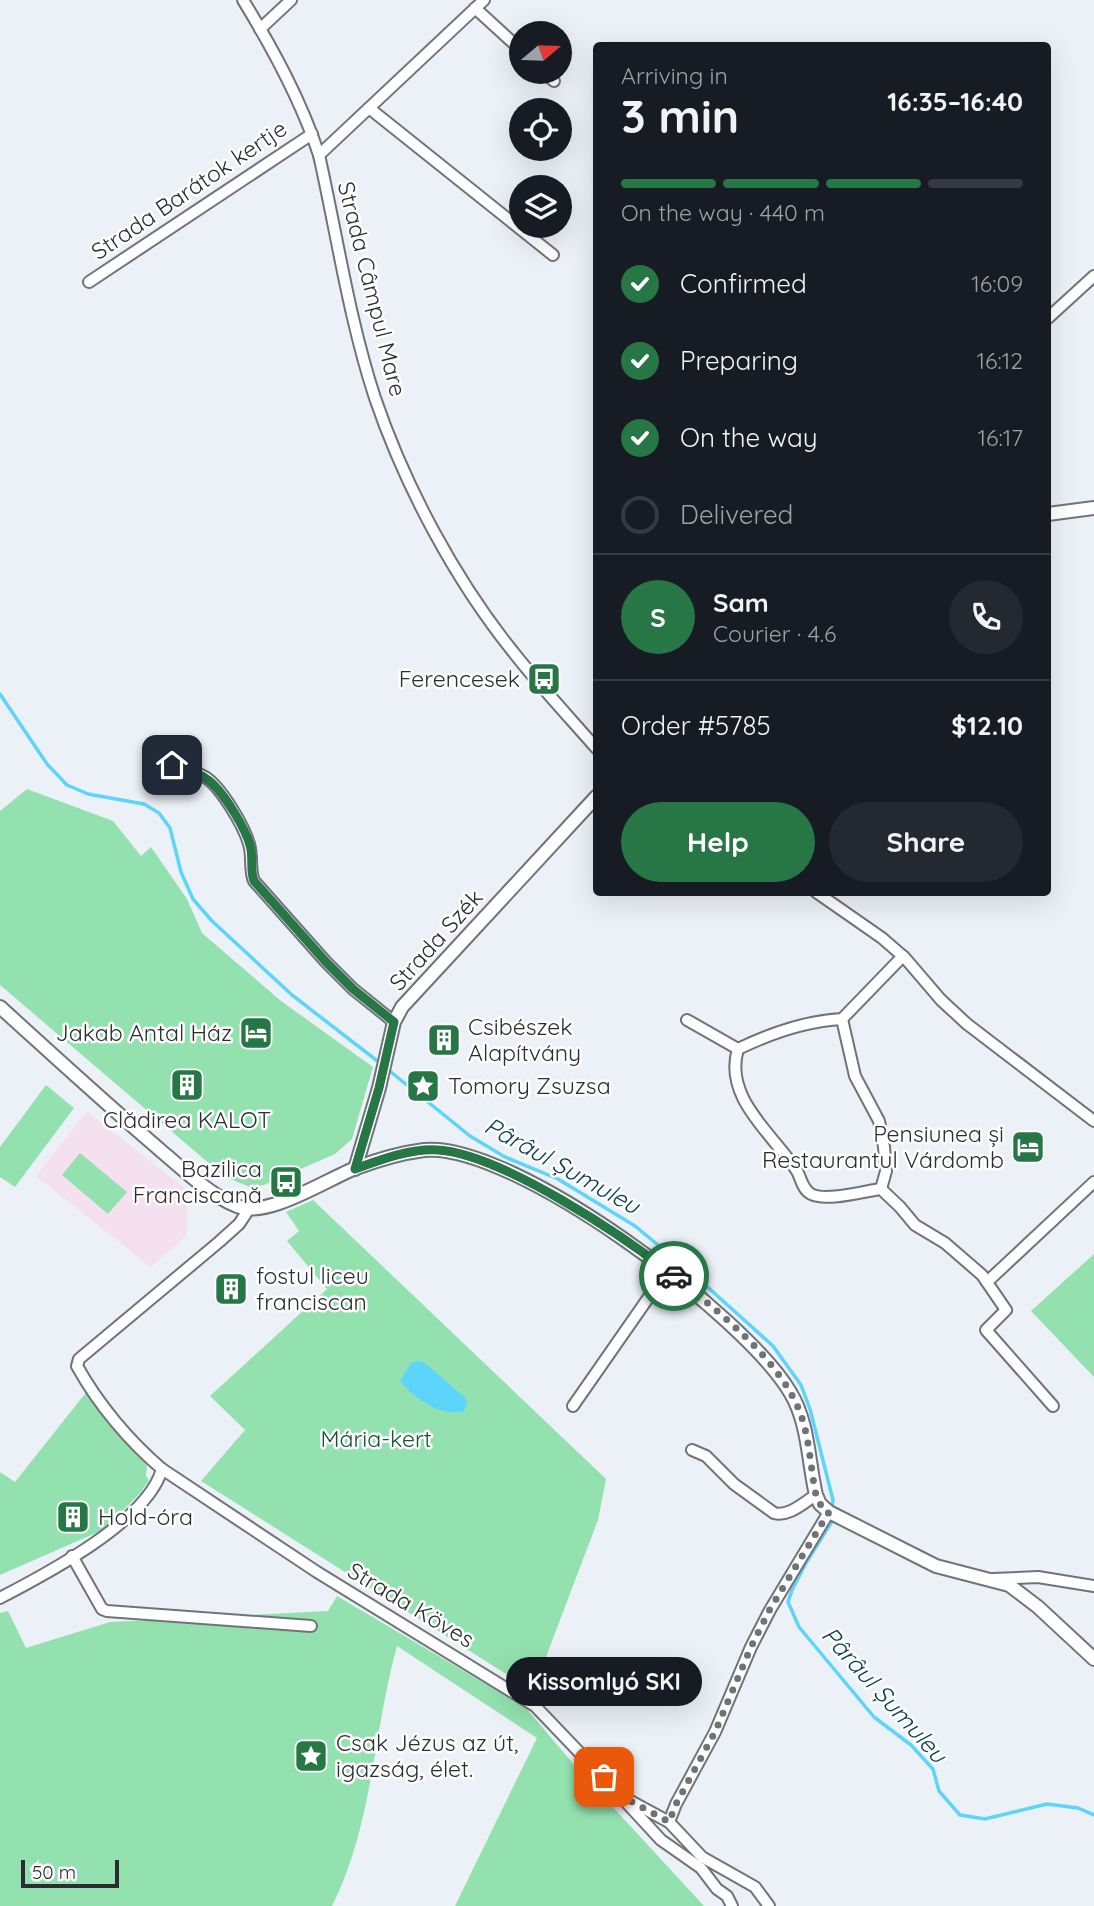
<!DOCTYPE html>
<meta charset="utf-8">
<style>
body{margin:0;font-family:Quicksand,sans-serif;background:#242831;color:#f1f3f6;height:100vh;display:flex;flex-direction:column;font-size:26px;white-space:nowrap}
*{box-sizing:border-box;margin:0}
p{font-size:23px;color:#9ea1a6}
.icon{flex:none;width:38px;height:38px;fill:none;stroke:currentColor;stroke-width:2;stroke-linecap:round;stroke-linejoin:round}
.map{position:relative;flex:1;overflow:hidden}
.panel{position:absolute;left:593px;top:42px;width:458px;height:854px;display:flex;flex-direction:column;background:#171b24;border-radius:7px;box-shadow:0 7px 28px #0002}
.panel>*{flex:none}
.needle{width:46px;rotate:71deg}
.controls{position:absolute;left:509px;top:21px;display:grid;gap:14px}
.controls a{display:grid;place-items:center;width:63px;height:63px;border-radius:50%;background:#171b24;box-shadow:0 7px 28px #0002;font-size:35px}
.scale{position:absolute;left:21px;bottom:18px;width:98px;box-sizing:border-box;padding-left:7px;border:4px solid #2b2d30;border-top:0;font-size:19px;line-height:24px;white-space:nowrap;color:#2b2d30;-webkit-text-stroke:5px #fff;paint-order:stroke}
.pin{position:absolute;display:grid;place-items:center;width:60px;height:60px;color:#fff;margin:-30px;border-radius:14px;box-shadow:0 4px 10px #0006}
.courier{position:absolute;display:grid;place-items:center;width:70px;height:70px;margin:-35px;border:5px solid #277646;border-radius:50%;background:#fff;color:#222;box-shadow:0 2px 9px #0007}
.bubble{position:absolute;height:49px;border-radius:24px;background:#171b24;box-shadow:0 7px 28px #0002;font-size:23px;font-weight:700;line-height:49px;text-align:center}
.headline em{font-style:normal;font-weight:700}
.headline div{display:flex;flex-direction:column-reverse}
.headline{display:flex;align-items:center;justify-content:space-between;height:119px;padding:0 28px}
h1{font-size:46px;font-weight:700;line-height:52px}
.bar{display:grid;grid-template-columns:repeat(4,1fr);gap:10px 7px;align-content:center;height:84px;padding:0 28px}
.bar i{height:9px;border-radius:5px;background:#363941}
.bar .on{background:#277646}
.bar p{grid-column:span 4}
.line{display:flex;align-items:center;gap:18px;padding:0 28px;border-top:2px solid #363941}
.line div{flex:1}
.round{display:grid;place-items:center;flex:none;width:74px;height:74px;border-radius:37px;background:#242831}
ol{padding:0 28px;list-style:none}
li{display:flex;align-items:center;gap:21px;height:77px}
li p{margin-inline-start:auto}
li .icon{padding:7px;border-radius:50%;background:#277646;color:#fff;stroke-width:4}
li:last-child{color:#9ea1a6}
li i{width:38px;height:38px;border:4px solid #363941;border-radius:50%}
.primary-button{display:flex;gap:14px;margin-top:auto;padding:14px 28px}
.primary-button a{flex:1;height:80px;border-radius:42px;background:#277646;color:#fff;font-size:28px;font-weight:700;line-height:80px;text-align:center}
.primary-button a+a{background:#242831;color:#f1f3f6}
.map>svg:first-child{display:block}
</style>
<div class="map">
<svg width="1094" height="1906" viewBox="0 0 1094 1906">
<rect width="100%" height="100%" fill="#ecf1f7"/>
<path fill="#f4e0ef" d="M87,1111L188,1191L186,1236L151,1267L36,1176Z"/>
<g fill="#93e1af">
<path d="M27,789L113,821L141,856L151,847L187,899L202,933L281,1001L373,1067L352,1139L335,1154L264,1185L250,1187L225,1177L0,985V811Z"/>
<path d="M46,1085L74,1108L15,1187L0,1177V1147Z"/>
<path d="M80,1153L127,1192L108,1214L62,1175Z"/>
<path d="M313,1200L606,1479L598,1520L533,1691L201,1481L245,1430L210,1396L327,1289L287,1241L299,1231L286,1212Z"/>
<path d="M1094,1254V1377L1031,1311Z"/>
<path d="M88,1390L147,1466L146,1476L149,1480L141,1492L105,1529L0,1575V1472L15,1482Z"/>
<path d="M337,1596L525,1707L576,1767L704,1906H455L537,1738L397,1646C373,1732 373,1825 332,1906H0V1613L8,1611L26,1648L110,1622L328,1611Z"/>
</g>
<path fill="#5dd4fa" d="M418,1361L425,1363L463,1396L468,1402L464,1411C441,1418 414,1398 400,1381L411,1363Z"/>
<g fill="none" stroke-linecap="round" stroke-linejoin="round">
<g stroke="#5dd4fa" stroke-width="3.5">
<path d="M0,694L47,764L67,785L88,794L144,804L159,813L170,828L181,872L193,899L212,921L292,995L380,1063"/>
<path d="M386,1068L470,1136L505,1157L558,1179L635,1226L692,1273L773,1346L801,1385L810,1409L833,1500L832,1510"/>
<path d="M832,1518L831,1523L806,1563L792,1590L788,1602L799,1627L874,1717L911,1745L933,1769L939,1791L960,1815L985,1819L1047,1804L1078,1808L1094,1815"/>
</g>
<defs>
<g id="minor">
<path d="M243,0C273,49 301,100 319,155C337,235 349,319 375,398C405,486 455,580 514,653C540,686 569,717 597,749"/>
<path d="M475,8L522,51"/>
<path d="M260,29L291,0"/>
<path d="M544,72L554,81"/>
<path d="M369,108L553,255"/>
<path d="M319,155L484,0"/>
<path d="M89,282L312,134"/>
<path d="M1048,318L1094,276"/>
<path d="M149,758C167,763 189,768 205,777C221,787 244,826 249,844C253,857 249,869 254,881L326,962L353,989L394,1022"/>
<path d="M816,892L882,938L905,958L941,1000L967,1024L1094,1121"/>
<path d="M903,956L842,1019C805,1021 771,1033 738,1049C723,1098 773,1134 797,1171C801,1178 802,1189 811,1194C826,1202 864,1191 881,1189L900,1207L915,1225L945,1243L982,1275L1006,1310L986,1330L1053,1406"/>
<path d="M842,1019L855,1076L879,1121L884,1147L886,1171L881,1189"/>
<path d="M687,1020L738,1049"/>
<path d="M987,1282L1094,1182"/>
<path d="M573,1406L667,1271"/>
<path d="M692,1450L706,1456L734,1484L774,1513C789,1517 803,1503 816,1495"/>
<path d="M162,1469L317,1572L535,1706L621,1796L669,1822L702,1857L755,1887L769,1906"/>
<path d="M72,1556L102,1609L107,1611L311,1626"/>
<path d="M993,1579L1038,1577L1094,1586"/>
<path d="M0,1598C46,1574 148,1521 162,1469C129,1441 98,1404 77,1366L79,1359L219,1242L239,1224L249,1209"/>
<path d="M625,1801L661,1840L701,1868L717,1889L727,1896L732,1906"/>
<path d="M669,1822L676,1804L715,1732L751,1647L770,1610L829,1512"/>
</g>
<g id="tertiary">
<path d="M1048,514L1094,508"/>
<path d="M0,1007C53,1055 105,1103 159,1149C180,1167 211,1196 237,1206C267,1219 327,1179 356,1168C377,1160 401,1153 424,1150C513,1141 745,1316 790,1392C809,1423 808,1461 816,1495L820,1504L829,1512L936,1566L1009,1585L1038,1607L1094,1659"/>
<path d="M355,1169L379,1088L394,1022L402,1007L597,796"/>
</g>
</defs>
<use href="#minor" stroke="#70747a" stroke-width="14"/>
<use href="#tertiary" stroke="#70747a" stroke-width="16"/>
<use href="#minor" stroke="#fff" stroke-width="10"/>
<use href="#tertiary" stroke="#fff" stroke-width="12"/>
</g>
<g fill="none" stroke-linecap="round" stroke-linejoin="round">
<path stroke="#6f7276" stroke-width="7" stroke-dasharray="0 12.6" d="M604,1777L621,1796L669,1822L676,1804L715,1732L751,1647L770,1609L829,1512L820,1504L816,1495C810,1467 810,1437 799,1410C778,1358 717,1310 674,1276"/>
<path stroke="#277646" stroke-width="9" d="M172,765C184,769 198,772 208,780C223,791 247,830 251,849C253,861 250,870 254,881L326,962L353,989L394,1022L379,1088L355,1169C380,1160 411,1148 438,1150C501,1154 624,1236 674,1276"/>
</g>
<defs>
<symbol id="bus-square" viewBox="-11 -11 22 22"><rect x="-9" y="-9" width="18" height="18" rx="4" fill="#277646" stroke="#fff"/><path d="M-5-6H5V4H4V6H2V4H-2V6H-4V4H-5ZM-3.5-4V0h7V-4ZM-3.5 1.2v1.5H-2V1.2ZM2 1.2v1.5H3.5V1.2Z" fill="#fff"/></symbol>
<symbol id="hotel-square" viewBox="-11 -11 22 22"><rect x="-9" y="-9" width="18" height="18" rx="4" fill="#277646" stroke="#fff"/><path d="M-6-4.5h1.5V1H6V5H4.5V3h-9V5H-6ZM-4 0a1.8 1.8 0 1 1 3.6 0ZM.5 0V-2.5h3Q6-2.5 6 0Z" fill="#fff"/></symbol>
<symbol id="building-square" viewBox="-11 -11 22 22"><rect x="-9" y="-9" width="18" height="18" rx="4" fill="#277646" stroke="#fff"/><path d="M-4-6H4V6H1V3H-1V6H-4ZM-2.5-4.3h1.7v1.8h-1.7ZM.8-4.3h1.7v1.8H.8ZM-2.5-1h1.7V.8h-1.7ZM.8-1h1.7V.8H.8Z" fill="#fff"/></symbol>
<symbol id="sight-square" viewBox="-11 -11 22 22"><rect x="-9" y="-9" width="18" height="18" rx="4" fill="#277646" stroke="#fff"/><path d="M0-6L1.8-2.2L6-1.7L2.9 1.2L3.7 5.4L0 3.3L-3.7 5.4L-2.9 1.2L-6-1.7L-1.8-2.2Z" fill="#fff"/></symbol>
</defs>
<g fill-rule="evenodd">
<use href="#bus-square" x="525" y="660" width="38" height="38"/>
<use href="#hotel-square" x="237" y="1014" width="38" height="38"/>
<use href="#building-square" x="425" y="1021" width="38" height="38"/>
<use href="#building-square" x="168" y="1066" width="38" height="38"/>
<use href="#sight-square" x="404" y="1067" width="38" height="38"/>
<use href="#hotel-square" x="1009" y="1128" width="38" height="38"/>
<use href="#bus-square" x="267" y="1163" width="38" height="38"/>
<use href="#building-square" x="212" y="1270" width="38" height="38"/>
<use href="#building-square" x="54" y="1498" width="38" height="38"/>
<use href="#sight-square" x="292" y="1737" width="38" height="38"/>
</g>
<g text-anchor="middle" stroke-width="5" stroke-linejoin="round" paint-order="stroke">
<g font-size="23" fill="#2b2d30" stroke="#fff">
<text transform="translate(189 190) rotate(-34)" y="8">Strada Barátok kertje</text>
<text transform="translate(372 289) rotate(76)" y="8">Strada Câmpul Mare</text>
<text transform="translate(436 940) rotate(-48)" y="8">Strada Szék</text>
<text transform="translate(411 1605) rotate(31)" y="8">Strada Köves</text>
</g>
<g font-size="23" fill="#2b2d30" stroke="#fff" text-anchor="start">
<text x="520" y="687" text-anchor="end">Ferencesek</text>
<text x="468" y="1035">Csibészek<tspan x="468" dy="26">Alapítvány</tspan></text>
<text x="232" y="1041" text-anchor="end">Jakab Antal Ház</text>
<text x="448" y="1094">Tomory Zsuzsa</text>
<text x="187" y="1128" text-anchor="middle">Clădirea KALOT</text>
<text x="1004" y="1142" text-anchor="end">Pensiunea și<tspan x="1004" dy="26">Restaurantul Várdomb</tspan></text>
<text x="262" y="1177" text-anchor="end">Bazilica<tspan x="262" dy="26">Franciscană</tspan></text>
<text x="256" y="1284">fostul liceu<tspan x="256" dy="26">franciscan</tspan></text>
<text x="98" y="1525">Hold-óra</text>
<text x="336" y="1751">Csak Jézus az út,<tspan x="336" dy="26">igazság, élet.</tspan></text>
</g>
<g font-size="23" fill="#125633" stroke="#fff">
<text x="376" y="1447">Mária-kert</text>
</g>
<g font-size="24" font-style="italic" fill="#063e4d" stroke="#fff">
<text transform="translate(562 1166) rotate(29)" y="8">Pârâul Șumuleu</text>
<text transform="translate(884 1695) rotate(48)" y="8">Pârâul Șumuleu</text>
</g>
</g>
</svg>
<div class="controls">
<a><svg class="needle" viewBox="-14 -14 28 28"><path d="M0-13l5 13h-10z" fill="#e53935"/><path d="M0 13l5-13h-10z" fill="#9ea1a6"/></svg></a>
<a><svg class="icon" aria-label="locate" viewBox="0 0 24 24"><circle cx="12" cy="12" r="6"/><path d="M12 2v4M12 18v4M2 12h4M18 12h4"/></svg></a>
<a><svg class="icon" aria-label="layers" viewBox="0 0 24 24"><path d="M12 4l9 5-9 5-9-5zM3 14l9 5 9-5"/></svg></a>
</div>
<div class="scale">50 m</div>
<div class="pin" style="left:604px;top:1777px;background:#ea580c"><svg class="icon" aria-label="bag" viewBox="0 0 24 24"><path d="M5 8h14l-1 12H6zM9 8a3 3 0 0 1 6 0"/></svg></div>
<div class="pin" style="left:172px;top:765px;background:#1f2937"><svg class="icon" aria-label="home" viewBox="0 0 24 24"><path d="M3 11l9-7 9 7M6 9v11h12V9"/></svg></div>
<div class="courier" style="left:674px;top:1276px"><svg class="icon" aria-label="car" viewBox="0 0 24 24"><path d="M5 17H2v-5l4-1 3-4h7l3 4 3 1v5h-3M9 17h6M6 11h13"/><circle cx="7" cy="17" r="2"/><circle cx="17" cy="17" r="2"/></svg></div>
<div class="bubble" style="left:506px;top:1657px;width:196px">Kissomlyó SKI</div>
<section class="panel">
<div class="headline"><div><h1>3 min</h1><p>Arriving in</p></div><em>16:35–16:40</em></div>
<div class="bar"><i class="on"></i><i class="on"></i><i class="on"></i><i></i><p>On the way · 440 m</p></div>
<ol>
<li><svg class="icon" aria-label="check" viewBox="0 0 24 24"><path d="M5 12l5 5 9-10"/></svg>Confirmed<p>16:09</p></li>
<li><svg class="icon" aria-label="check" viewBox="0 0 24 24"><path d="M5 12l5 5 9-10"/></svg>Preparing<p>16:12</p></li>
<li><svg class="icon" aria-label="check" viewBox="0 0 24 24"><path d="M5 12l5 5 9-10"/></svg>On the way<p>16:17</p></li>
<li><i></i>Delivered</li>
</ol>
<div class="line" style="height:126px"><b class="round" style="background:#277646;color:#fff">S</b><div><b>Sam</b><p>Courier · 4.6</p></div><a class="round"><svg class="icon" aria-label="phone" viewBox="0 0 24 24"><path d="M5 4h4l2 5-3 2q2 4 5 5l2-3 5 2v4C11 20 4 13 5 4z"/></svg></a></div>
<div class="line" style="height:91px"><div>Order #5785</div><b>$12.10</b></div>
<div class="primary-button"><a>Help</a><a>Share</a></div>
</section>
</div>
